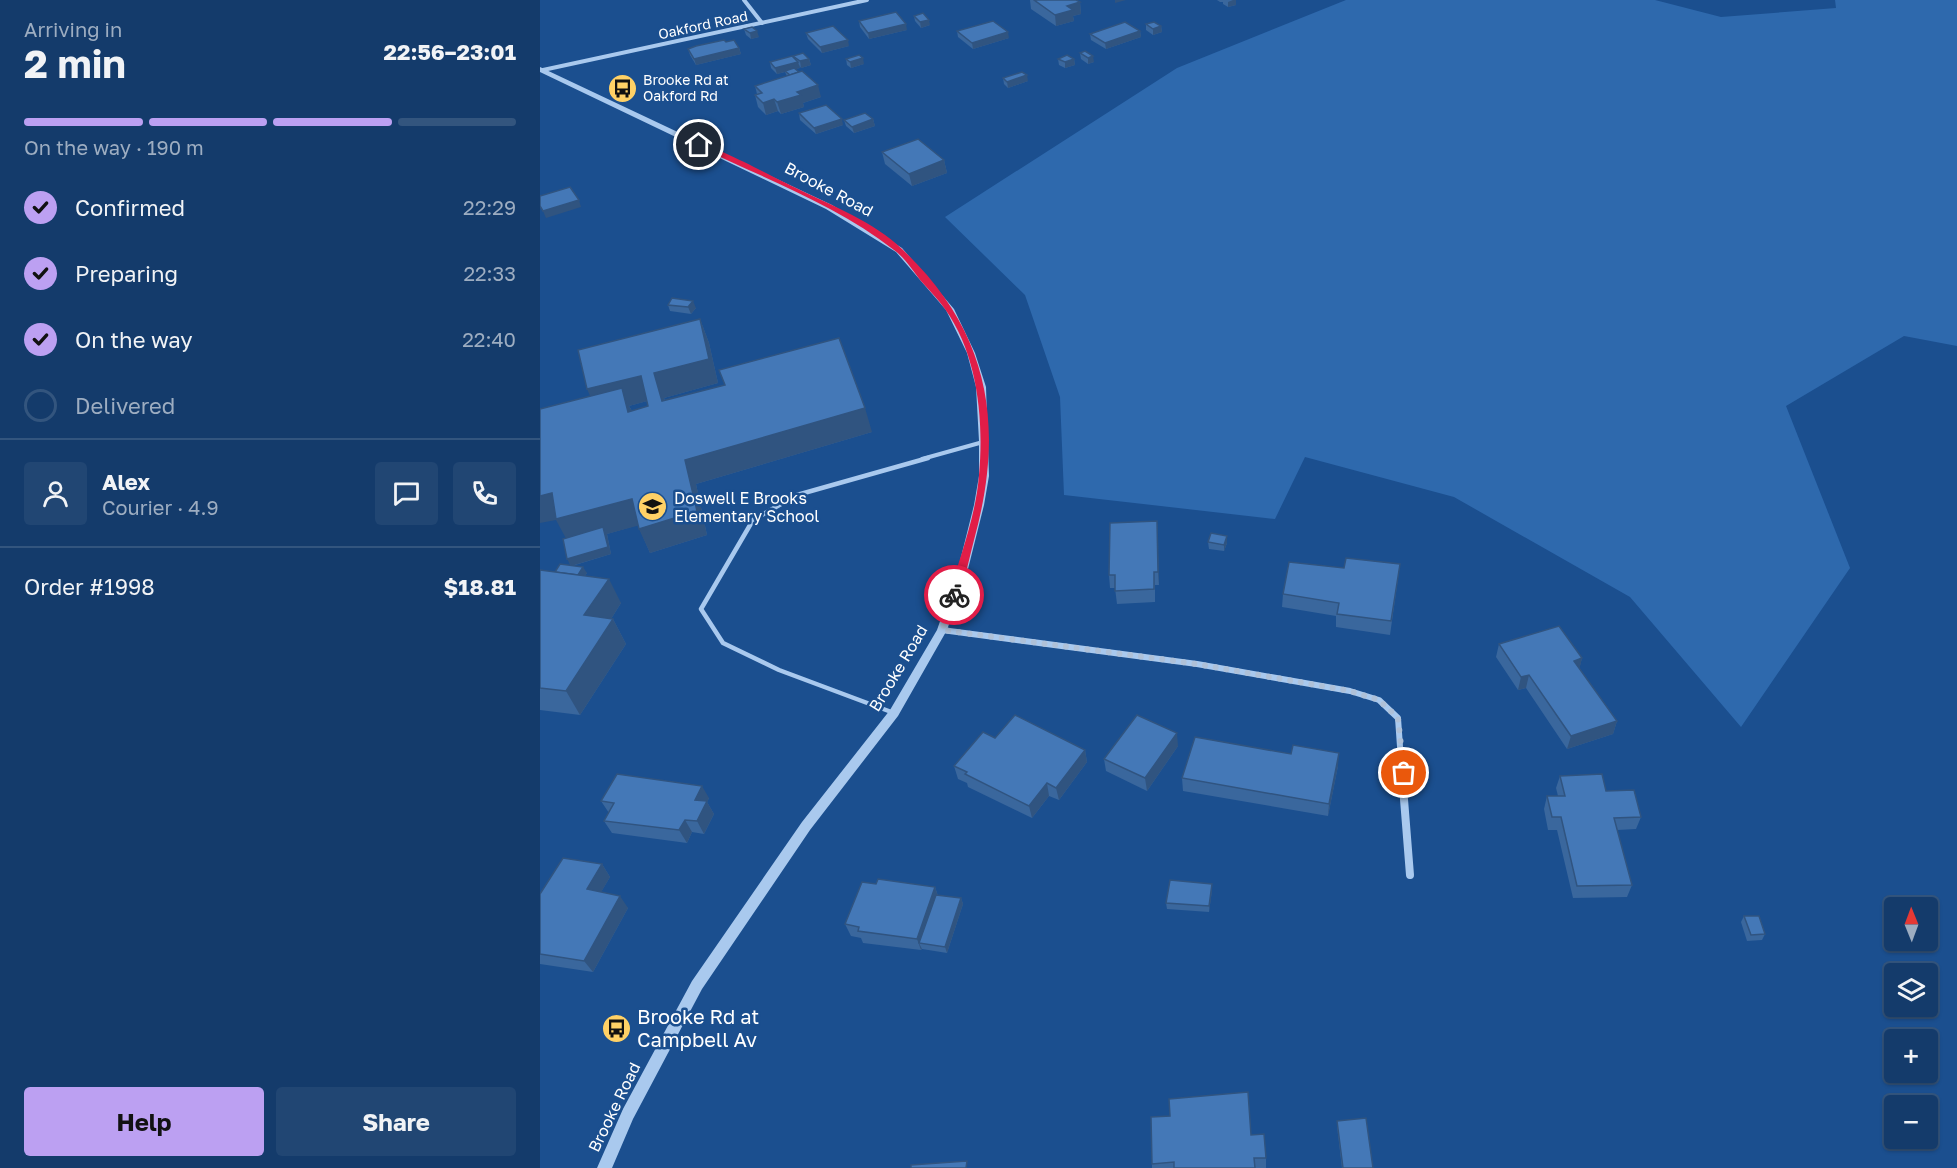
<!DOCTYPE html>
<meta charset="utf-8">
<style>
body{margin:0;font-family:"Golos Text",sans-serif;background:#214673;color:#f1f3f6;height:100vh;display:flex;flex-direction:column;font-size:22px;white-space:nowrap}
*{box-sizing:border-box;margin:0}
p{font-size:20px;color:#9dadc1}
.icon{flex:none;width:33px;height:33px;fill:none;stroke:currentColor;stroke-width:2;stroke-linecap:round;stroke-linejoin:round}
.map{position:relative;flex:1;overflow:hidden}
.drawer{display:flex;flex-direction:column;background:#143b6b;width:540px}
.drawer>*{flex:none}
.needle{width:39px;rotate:359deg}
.buttons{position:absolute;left:1344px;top:897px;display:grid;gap:12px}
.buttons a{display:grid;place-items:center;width:54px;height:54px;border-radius:6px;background:#143b6b;box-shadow:0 2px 4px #0004,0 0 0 2px #33557e;font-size:30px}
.pin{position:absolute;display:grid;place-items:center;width:51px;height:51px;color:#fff;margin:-26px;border:3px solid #fff;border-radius:50%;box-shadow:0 2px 6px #0007}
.courier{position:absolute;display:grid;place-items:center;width:60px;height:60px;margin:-30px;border:4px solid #e11d48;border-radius:50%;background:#fff;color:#222;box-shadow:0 2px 8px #0007}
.overview em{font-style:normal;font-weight:700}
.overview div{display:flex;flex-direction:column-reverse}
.overview{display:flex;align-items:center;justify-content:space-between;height:102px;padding:0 24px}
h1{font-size:39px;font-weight:700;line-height:45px}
.bar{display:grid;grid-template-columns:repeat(4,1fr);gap:9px 6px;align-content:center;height:72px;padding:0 24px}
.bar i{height:8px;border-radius:4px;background:#33557e}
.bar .selected{background:#bca0f2}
.bar p{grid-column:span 4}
.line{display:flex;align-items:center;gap:15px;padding:0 24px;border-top:2px solid #33557e}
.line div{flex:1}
.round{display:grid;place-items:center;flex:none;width:63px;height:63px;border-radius:6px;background:#214673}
ol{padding:0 24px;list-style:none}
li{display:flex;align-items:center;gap:18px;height:66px}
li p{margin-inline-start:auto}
li .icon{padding:6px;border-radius:50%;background:#bca0f2;color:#111;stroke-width:4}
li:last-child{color:#9dadc1}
li i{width:33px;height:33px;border:3px solid #33557e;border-radius:50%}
.button{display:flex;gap:12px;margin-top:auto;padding:12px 24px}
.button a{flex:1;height:69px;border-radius:6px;background:#bca0f2;color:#111;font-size:24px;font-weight:700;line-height:69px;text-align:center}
.button a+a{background:#214673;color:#f1f3f6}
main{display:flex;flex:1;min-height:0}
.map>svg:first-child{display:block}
</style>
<main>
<section class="drawer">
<div class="overview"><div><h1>2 min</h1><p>Arriving in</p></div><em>22:56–23:01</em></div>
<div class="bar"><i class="selected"></i><i class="selected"></i><i class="selected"></i><i></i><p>On the way · 190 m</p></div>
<ol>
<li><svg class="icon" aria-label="check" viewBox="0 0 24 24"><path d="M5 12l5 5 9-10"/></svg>Confirmed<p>22:29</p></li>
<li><svg class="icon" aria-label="check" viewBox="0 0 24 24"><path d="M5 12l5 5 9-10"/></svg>Preparing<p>22:33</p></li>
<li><svg class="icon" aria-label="check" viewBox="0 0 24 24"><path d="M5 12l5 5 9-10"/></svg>On the way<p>22:40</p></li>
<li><i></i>Delivered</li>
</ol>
<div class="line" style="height:108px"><a class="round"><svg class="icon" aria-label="person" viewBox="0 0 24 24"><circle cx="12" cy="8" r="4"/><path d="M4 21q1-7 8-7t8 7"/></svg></a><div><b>Alex</b><p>Courier · 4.9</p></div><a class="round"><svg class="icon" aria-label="chat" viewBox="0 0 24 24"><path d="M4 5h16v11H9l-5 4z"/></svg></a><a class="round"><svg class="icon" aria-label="phone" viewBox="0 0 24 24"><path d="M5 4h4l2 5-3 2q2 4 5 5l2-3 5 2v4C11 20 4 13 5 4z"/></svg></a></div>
<div class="line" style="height:78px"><div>Order #1998</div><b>$18.81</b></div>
<div class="button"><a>Help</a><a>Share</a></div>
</section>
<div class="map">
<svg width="1417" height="1168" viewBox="0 0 1417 1168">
<rect width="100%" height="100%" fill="#1b4f8f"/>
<path fill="#2e69ad" d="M806,0H1115L1181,17L1296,8L1295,0H1417V346L1364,336L1246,406L1310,568L1201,727L1090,597L914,497L765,457L735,519L524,495L520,397L485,295L405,217L637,68Z"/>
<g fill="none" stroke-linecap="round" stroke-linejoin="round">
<path stroke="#a9c9ee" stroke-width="4" d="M382,459L443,442"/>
<path stroke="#a9c9ee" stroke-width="4.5" d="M354,713L239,670L183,643L161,609L213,520L257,495L388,458"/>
<g stroke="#a9c9ee" stroke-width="4">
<path d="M204,0L222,23"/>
<path d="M3,70L327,0"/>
</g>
<path stroke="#a9c9ee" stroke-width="6" d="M402,630L657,664L810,691L839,700L858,718L862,775"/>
<path stroke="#a9c9ee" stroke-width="8" d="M862,774L870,875"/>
<path fill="#a9c9ee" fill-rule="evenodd" d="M0,67L292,205L362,248L414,309L435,353L446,387L449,476L444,505L428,569L407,630L358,716L270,830L162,989L93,1119L72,1168H57L83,1109L152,981L262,822L350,710L397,630L418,569L434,505L439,476V441L436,387L427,353L406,310L356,252L286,209L0,72Z"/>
</g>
<g fill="#3a679d" fill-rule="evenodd">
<path d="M490,0H536L540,2L541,14L533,16L534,21L516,26L491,9Z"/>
<path d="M677,0H696V5L688,7L683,4V2H680Z"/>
<path d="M374,16L390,25L381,28L375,21Z"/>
<path d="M319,21L367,30L329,39L320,27Z"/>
<path d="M606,24L621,26L622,32L613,35L606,30Z"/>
<path d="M204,29L219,37L211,39L206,35Z"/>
<path d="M417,31L469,38L433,49L418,37Z"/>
<path d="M600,31L601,37L566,49L551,40L550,34Z"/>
<path d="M266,33L309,46L282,53L268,39Z"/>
<path d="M186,42L199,48L201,54L156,65L150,55L148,49Z"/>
<path d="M540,53L554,62L548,64L541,59Z"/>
<path d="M253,56L269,59L271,65L261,68L259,65L260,68L255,69L281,97L263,103L264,107L241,114L238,111L226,115L218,107L215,95L217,94L215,86L247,76L245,72L237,74L231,68L230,62L254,58Z"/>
<path d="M306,59L324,64L311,68L307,65Z"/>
<path d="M518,59H534L535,65L525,68L519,65Z"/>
<path d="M463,78L488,81L468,88L464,84Z"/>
<path d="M259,113L303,125L276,134L260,120Z"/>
<path d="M333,119L335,126L314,133L306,126L304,120Z"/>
<path d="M342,152L404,160L407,173L372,186L345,164Z"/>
<path d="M128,305L156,308L151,314L130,311Z"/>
<path d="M160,319L169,343L178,383L124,398L125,400L185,385L179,370L332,432L156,484L167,535L110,553L98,525L67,534L71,554L32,566L47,573L45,576L81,603L71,619H73L86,644L40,715L0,710V570L15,572L30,565L26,538L50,397ZM107,401L108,406L92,411L89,406Z"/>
<path d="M617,521L619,585H615V602L577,604L575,588H570L569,575Z"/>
<path d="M687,536V543L684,551L669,549L668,542Z"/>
<path d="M860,564L850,635L796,627V616L742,607L743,594L804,568Z"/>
<path d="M959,644L1042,658L1039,669L1077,721L1073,734L1027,749L986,688L978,690L956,657Z"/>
<path d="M455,738L545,750L547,762L519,800L509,796L492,818L428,787L427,783L418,779L414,766Z"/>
<path d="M638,746L607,791L566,771L564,759Z"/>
<path d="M798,766L788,816L643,791L642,778Z"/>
<path d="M1020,776L1066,791L1101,817L1096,829L1077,830L1092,885L1087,897L1033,898L1017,830H1008L1004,809L1007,796H1018L1016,788Z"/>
<path d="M169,798L167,802L174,814L164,834L152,832L147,843L72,833L64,821L69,813L61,801Z"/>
<path d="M62,864L70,877L61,892L88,908L53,972L0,964V894Z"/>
<path d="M336,884L395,887L398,896L421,898L423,904L407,953L382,949L381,950L323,943L321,938L311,936L305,924Z"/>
<path d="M672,884V890L669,912L627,909L626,903Z"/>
<path d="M1204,916L1225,934L1222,940L1207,941L1201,922Z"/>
<path d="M797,1121L833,1168H802L797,1126Z"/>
<path d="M711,1135L726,1158V1168H612V1164Z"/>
</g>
<g fill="#305480">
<path d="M575,0H586L575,3Z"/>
<path d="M693,0H696V5L688,7V2Z"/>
<path d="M540,2L541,14L533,16L534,21L516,26L515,15L527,6Z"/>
<path d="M389,20L390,25L381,28L380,22Z"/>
<path d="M366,24L367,30L329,39L328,33Z"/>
<path d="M621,26L622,32L613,35V29Z"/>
<path d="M217,31L219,37L211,39L210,33Z"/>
<path d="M600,31L601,37L566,49L565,43Z"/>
<path d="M468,32L469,38L433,49L432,43Z"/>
<path d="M308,40L309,46L282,53L280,47Z"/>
<path d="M199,48L201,54L156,65L154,59Z"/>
<path d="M553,56L554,62L548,64V58Z"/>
<path d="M323,58L324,64L311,68L310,62Z"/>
<path d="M269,59L271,65L261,68L260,61Z"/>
<path d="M534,59L535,65L525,68V62Z"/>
<path d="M258,62L260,68L237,74L235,68Z"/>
<path d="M487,75L488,81L468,88L467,82Z"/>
<path d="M278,85L281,97L263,103L264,107L241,114L237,102L257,92Z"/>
<path d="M234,99L238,111L226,115L223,103Z"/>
<path d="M302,119L303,125L276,134L274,128Z"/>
<path d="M333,119L335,126L314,133L312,127Z"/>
<path d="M404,160L407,173L372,186L369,174Z"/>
<path d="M39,200L41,207L6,218L3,211Z"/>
<path d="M153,301L156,308L151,314L148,307Z"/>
<path d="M160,319L169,343L178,383L124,398L132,426L122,401L114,373Z"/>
<path d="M101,376L111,400L89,406L93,413L58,414L47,389Z"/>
<path d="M325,408L332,432L156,484L167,535L110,553L99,529L145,460Z"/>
<path d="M12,493L92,499L104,524L67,534L71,554L31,566L27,559L29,544L16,520L0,523V496Z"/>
<path d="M617,521L618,535L619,585L618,572Z"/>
<path d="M687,536V543L684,551V545Z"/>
<path d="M43,567L47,573L39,585L36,578Z"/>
<path d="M69,579L81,603L58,640L44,615Z"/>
<path d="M73,619L86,644L40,715L26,691Z"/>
<path d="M1042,658L1039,671L1034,661Z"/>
<path d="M989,675L986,688L978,690L981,677Z"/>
<path d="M1077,721L1073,734L1027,749L1031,736Z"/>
<path d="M637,733L638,746L607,791L605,778Z"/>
<path d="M545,750L547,762L519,800L516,788Z"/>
<path d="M799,753L798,766L788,816L789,804Z"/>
<path d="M507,783L509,796L492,818L489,806Z"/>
<path d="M162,786L169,798L167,802L174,814L164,834L157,821L155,800Z"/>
<path d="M145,820L152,832L147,843L139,830Z"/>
<path d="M62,864L70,877L56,901L47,889Z"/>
<path d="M672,884V890L669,912V906Z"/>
<path d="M395,887L399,899L379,943L382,949L381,950L377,939Z"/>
<path d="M80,896L88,908L53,972L44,961Z"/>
<path d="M421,898L423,904L407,953L405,947Z"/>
</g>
<g fill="#4478b7" stroke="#305480" stroke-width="1.5">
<path d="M494,0H536L540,2L527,6L533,10L515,15Z"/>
<path d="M356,12L366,24L328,33L319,21Z"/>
<path d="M383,13L389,20L380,22L374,16Z"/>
<path d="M453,21L468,32L432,43L417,31Z"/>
<path d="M585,22L600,31L565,43L550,34Z"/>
<path d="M614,22L621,26L613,29L606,24Z"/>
<path d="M293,26L308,40L280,47L266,33Z"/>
<path d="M212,27L217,31L210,33L204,29Z"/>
<path d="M184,40L186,42L194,40L199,48L154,59L148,49L156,46Z"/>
<path d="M545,51L553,56L548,58L540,53Z"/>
<path d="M263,53L269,59L260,61L253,56Z"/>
<path d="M319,55L323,58L310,62L306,59Z"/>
<path d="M527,55L534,59L525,62L518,59Z"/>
<path d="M252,56L258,62L235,68L230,62Z"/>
<path d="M254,68L259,72L250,75L245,71Z"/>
<path d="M262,71L278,85L257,92L261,95L237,102L234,99L223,103L215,95L222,93L215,86Z"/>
<path d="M482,72L487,75L467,82L463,78Z"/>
<path d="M286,105L302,119L274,128L259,113Z"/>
<path d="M325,113L333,119L312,127L304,120Z"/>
<path d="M378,139L404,160L369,174L342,152Z"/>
<path d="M30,187L39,200L3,211L0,206V196Z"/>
<path d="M132,298L153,301L148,307L128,305Z"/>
<path d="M160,319L169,359L114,373L122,401L185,385L179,370L299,338L325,408L145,460L157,511L99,529L92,499L16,519L12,493L0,496V409L82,388L88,412L108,406L101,376L47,389L38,350Z"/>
<path d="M617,521L618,572H614V589L575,591V575H569L570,523Z"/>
<path d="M63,527L68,547L27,559L23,539Z"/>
<path d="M671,533L687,536L684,545L668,542Z"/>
<path d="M806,558L860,564L851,621L797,614L799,603L743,594L749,562L804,568Z"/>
<path d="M20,564L43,567L38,575L15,572Z"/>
<path d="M0,570L69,579L44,615L73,619L26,691L0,688Z"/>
<path d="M1019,626L1042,658L1034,661L1077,721L1031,736L989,675L981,677L959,644Z"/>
<path d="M475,715L545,750L516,788L507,783L489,806L425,774L427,772L414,766L443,732L455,738Z"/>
<path d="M597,715L637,733L605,778L564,759Z"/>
<path d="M655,737L751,754L753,745L799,753L789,804L642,778Z"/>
<path d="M77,774L162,786L155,800L167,801L157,821L145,820L139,830L64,821L74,803L61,801Z"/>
<path d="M1062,774L1066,791L1094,790L1101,817L1074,818L1092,885L1037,886L1021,817H1012L1007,796H1025L1020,776Z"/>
<path d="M23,858L62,864L47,889L80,896L44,961L0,954V894Z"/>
<path d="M338,879L395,887L377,939L318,931L319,927L305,924L322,882L336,884Z"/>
<path d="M630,880L672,884L669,906L626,903Z"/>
<path d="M396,895L421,898L405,947L379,943Z"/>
<path d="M1204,916H1219L1225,934L1211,935Z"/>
<path d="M708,1092L711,1135L724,1134L726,1158H714L715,1168H634V1162L612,1164L611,1117L630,1116L629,1099Z"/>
<path d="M826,1118L833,1168H803L797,1121Z"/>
<path d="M427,1161L426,1168H371V1165Z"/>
</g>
<path fill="#e11d48" d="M157,143C170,143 239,180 256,188C291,205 334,222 362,249C451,333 465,427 434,540C429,559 425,580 418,597L409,595C420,556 436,516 439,475C444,421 438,355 405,309C398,299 389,290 381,281C373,271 365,258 354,250C297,205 223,178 157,146Z"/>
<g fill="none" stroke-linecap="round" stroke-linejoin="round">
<path stroke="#afc1d8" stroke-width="6" stroke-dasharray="0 10.8" d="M414,595L402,630L657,664L810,691L839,700L858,718L864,773"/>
</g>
<defs>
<symbol id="bus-disc" viewBox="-11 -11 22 22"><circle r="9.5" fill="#ffd166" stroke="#1b4f8f"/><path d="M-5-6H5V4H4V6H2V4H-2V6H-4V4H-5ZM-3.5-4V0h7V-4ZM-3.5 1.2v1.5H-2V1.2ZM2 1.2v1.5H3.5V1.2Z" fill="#111"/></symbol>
<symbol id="school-disc" viewBox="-11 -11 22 22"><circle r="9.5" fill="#ffd166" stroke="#1b4f8f"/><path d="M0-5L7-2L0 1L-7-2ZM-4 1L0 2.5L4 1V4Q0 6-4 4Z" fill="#111"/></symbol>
</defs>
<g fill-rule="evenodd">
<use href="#bus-disc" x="66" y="72" width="33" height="33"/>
<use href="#school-disc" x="96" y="490" width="33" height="33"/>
<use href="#bus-disc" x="60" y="1012" width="33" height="33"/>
</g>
<g text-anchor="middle" stroke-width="5" stroke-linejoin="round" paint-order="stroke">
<g font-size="14" fill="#fff" stroke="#1b4f8f">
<text transform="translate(163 25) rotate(-12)" y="5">Oakford Road</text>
</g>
<g font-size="14" fill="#fff" stroke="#1b4f8f" text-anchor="start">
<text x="103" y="85">Brooke Rd at<tspan x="103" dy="16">Oakford Rd</tspan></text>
</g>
<g font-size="16" fill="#fff" stroke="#1b4f8f">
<text transform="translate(289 189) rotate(28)" y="6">Brooke Road</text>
<text transform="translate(358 668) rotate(-59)" y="6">Brooke Road</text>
<text transform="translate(74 1107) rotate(-64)" y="6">Brooke Road</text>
</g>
<g font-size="16" fill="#fff" stroke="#1b4f8f" text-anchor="start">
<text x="134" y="504">Doswell E Brooks<tspan x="134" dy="18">Elementary School</tspan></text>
</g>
<g font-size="20" fill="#fff" stroke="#1b4f8f" text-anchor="start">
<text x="97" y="1024">Brooke Rd at<tspan x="97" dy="23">Campbell Av</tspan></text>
</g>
</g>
</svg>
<div class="buttons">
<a><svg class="needle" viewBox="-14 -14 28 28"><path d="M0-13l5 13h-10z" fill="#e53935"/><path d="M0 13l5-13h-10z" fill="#9dadc1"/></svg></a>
<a><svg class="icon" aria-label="layers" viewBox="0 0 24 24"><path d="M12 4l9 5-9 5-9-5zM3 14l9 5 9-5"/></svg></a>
<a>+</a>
<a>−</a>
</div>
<div class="pin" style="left:864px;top:773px;background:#ea580c"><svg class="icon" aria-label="bag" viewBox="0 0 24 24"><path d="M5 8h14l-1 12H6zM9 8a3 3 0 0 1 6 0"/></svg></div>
<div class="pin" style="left:159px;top:145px;background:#1f2937"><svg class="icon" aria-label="home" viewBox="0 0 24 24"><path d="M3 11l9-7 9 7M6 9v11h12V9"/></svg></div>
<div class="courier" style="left:414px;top:595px"><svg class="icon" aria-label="bike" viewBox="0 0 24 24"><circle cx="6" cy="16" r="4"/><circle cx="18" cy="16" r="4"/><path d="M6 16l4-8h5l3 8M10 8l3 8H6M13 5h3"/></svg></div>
</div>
</main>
